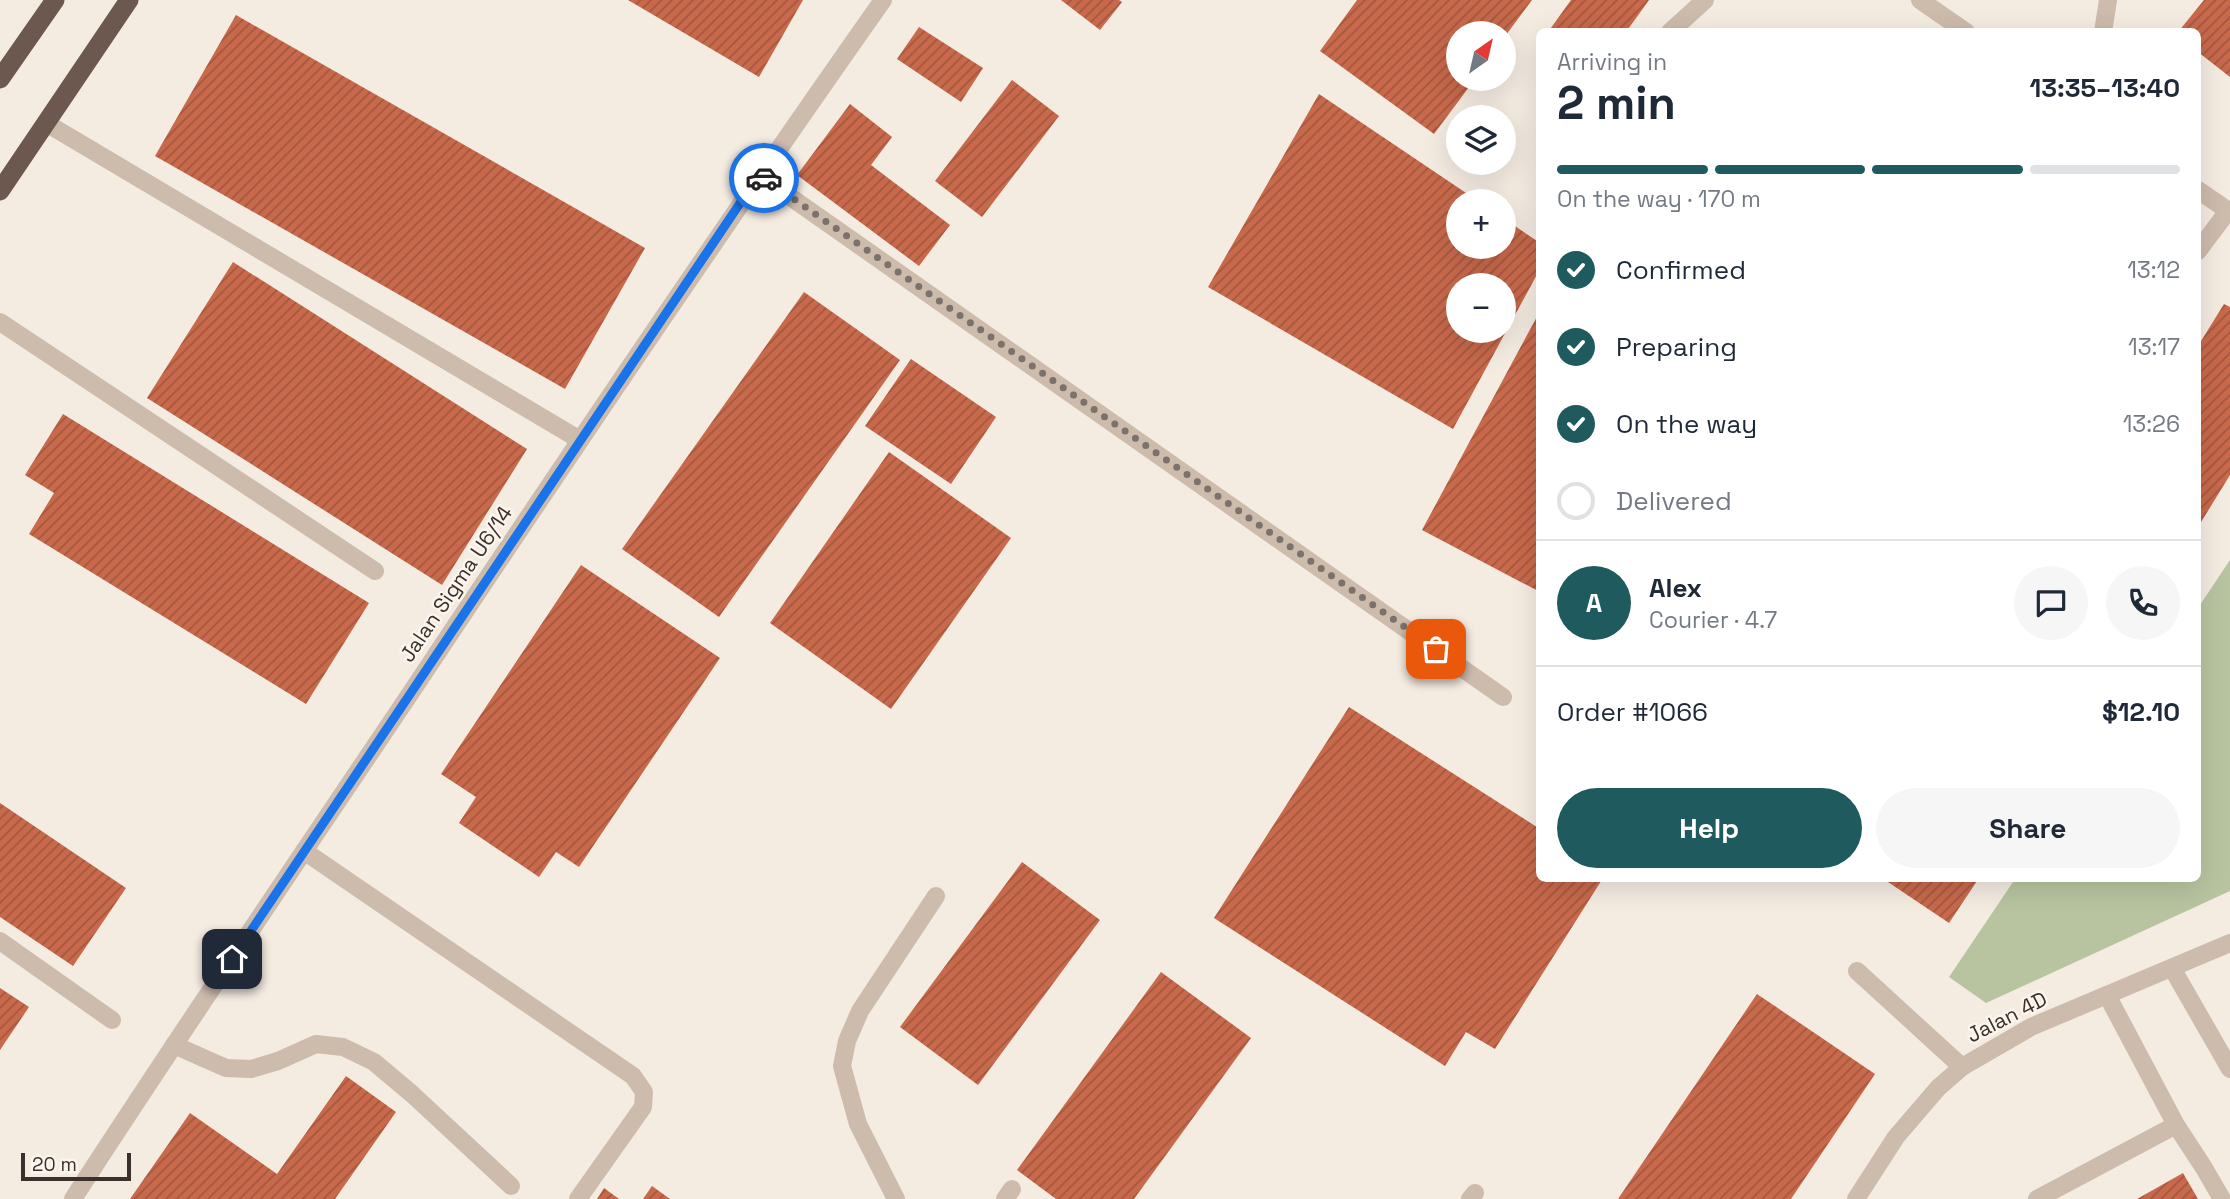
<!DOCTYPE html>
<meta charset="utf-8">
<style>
body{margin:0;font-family:"Space Grotesk",sans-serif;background:#f6f6f7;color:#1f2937;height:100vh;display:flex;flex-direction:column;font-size:26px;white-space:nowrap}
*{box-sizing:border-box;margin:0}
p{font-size:23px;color:#747a83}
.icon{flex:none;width:38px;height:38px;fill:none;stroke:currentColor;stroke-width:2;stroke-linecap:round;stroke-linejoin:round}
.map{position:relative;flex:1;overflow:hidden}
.sheet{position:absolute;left:1536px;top:28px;width:665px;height:854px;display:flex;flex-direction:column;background:#fff;border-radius:10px;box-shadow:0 7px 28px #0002}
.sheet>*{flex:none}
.needle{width:46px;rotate:34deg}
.tools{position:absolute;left:1446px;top:21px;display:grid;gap:14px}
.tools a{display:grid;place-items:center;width:70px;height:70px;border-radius:50%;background:#fff;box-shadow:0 7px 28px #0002;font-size:35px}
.scale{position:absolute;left:21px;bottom:18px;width:110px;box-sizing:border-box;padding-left:7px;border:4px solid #3b302b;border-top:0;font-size:19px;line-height:24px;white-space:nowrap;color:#3b302b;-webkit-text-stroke:5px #fbf5ee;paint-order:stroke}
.pin{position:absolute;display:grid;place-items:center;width:60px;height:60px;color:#fff;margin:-30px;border-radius:14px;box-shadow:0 4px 10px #0006}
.courier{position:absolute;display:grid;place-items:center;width:70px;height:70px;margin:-35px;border:5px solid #1a73e8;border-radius:50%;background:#fff;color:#222;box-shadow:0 2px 9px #0007}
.head em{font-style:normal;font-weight:800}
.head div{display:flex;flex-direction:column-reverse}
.head{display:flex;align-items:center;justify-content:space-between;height:119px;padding:0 21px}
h1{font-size:46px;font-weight:800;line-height:52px}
.bar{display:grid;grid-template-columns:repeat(4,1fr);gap:10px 7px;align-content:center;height:84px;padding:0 21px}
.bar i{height:9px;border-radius:5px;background:#e0e1e3}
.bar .on{background:#1f5a5e}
.bar p{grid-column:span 4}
.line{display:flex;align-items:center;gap:18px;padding:0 21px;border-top:2px solid #e0e1e3}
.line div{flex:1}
.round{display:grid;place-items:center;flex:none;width:74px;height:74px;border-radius:37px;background:#f6f6f7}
ol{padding:0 21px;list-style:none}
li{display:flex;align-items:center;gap:21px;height:77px}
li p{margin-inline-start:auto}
li .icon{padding:7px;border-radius:50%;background:#1f5a5e;color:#fff;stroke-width:4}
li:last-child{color:#747a83}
li i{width:38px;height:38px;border:4px solid #e0e1e3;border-radius:50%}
.primary-button{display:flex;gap:14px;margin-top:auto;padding:14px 21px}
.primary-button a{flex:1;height:80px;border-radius:42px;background:#1f5a5e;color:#fff;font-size:28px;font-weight:800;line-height:80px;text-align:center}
.primary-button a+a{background:#f6f6f7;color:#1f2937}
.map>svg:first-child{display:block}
</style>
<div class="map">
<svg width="2230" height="1199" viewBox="0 0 2230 1199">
<defs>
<pattern id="building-hatch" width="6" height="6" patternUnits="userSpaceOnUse" patternTransform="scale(1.75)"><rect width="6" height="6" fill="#c8694b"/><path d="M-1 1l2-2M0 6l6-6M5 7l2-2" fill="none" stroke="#a4573f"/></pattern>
</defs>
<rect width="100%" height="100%" fill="#f4ebe1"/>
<path fill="#b8c4a0" d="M2230,560V891L1986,1003L1949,977L2015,879L2198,878V608Z"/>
<g fill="url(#building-hatch)" fill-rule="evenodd">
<path d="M628,0H803L759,77Z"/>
<path d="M1061,0H1119L1122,2L1100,30Z"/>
<path d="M1357,0H1532L1503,39V33H1458V79H1475L1434,134L1320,51Z"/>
<path d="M1571,0H1649L1626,32H1548Z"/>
<path d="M2204,0H2230V77L2198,52V32H2178Z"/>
<path d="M236,15L645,248L565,389L155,156Z"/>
<path d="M919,27L983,68L961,102L897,59Z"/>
<path d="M1012,80L1059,116L982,217L935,181Z"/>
<path d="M1319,94L1478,201H1458V247H1503V218L1540,243V269L1453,429L1208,287ZM1458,285H1503V331H1458Z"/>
<path d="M850,104L892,137L871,165L950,225L919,266L797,175Z"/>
<path d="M233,262L527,449L442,585L147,398Z"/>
<path d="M804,292L900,360L719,617L622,549Z"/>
<path d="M2224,304L2230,307V475L2198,527V346Z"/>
<path d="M1540,311V592L1422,530Z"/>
<path d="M911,359L996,417L951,484L865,426Z"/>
<path d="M63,414L369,603L306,704L29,534L54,493L25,475Z"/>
<path d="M889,452L1011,538L891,709L770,623Z"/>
<path d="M581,565L720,658L579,867L556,852L539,877L459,823L476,797L441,774Z"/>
<path d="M1349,707L1540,829V878H1603L1495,1049L1466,1032L1445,1066L1214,918Z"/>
<path d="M0,803L126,888L73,966L0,917Z"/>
<path d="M1022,862L1100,920L978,1085L900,1027Z"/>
<path d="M1882,878H1979L1949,923Z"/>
<path d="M1161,972L1251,1038L1134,1199H1056L1017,1170Z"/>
<path d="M0,988L29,1007L0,1050Z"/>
<path d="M1757,994L1875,1074L1791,1199H1618Z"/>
<path d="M346,1076L396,1112L335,1199H130L190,1113L277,1174Z"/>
<path d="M2183,1173L2198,1199H2137Z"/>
<path d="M652,1186L670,1199H643Z"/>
<path d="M604,1188L619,1199H597Z"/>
</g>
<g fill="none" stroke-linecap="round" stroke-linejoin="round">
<g stroke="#cdbbac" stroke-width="18">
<path d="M1920,0L1966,32"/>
<path d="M1670,32L1705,0"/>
<path d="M2103,32L2108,0"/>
<path d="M759,175L1503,697"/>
<path d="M2198,190L2230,212"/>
<path d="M2198,251L2228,211"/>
<path d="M0,322L375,571"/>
<path d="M304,851L633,1076L644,1092L643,1107L578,1199"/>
<path d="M0,941L112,1020"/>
<path d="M2172,968L2230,1069"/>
<path d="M1857,971L1962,1067"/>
<path d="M2107,995L2176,1125L2204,1168L2222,1199"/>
<path d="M174,1045L226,1068L251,1069L278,1061L316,1044L343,1047L374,1062L412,1094L511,1186"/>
<path d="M896,1199L858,1124L842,1066L847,1041L860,1011L936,896"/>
<path d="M1005,1199L1012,1189"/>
<path d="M1470,1199L1475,1193"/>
<path d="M2037,1199L2176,1125"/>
</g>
<g stroke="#cdbbac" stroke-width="18">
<path d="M46,123L580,440"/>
<path d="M73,1199C186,1024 304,852 420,679C572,451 725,224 883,0"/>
<path d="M1856,1199L1896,1137L1938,1088L1962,1067L2031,1027L2230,943"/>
</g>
<g stroke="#6c584f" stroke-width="19">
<path d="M0,79L55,0"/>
<path d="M0,191L129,0"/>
</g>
</g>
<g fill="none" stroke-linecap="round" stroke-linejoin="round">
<path stroke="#7c716b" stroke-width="7" stroke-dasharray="0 12.6" d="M764,178L1436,649"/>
<path stroke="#1a73e8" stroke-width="9" d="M232,959L759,175L764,178"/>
</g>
<g text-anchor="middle" stroke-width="5" stroke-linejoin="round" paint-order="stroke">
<g font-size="21" fill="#3b302b" stroke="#fbf5ee">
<text transform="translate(456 584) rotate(-56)" y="7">Jalan Sigma U6/14</text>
<text transform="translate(2007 1017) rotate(-27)" y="7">Jalan 4D</text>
</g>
</g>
</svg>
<div class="tools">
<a><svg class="needle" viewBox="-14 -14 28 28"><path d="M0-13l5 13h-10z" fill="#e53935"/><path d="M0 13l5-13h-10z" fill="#747a83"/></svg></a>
<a><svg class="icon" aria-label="layers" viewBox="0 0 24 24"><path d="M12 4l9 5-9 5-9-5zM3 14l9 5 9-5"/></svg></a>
<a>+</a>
<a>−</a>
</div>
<div class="scale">20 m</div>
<div class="pin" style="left:1436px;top:649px;background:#ea580c"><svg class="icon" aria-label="bag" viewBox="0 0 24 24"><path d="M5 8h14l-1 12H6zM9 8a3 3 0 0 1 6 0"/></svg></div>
<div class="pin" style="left:232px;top:959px;background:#1f2937"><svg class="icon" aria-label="home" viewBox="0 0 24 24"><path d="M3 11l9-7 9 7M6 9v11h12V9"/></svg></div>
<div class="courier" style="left:764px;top:178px"><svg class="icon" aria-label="car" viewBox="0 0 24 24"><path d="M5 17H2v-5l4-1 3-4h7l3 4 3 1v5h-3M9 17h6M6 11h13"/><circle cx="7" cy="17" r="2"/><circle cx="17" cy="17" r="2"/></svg></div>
<section class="sheet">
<div class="head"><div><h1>2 min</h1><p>Arriving in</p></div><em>13:35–13:40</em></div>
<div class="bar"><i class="on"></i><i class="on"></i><i class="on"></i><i></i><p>On the way · 170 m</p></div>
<ol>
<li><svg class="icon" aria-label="check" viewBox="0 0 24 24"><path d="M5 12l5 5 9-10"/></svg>Confirmed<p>13:12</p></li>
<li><svg class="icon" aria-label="check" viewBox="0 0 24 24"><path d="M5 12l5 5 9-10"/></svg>Preparing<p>13:17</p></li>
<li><svg class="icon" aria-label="check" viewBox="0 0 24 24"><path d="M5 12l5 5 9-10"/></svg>On the way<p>13:26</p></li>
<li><i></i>Delivered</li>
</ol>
<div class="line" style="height:126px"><b class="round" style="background:#1f5a5e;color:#fff">A</b><div><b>Alex</b><p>Courier · 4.7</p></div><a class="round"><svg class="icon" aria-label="chat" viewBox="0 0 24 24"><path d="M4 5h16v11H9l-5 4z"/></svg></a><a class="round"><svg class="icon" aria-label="phone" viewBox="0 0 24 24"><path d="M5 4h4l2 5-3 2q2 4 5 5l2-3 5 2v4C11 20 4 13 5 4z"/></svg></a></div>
<div class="line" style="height:91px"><div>Order #1066</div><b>$12.10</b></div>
<div class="primary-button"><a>Help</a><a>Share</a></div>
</section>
</div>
